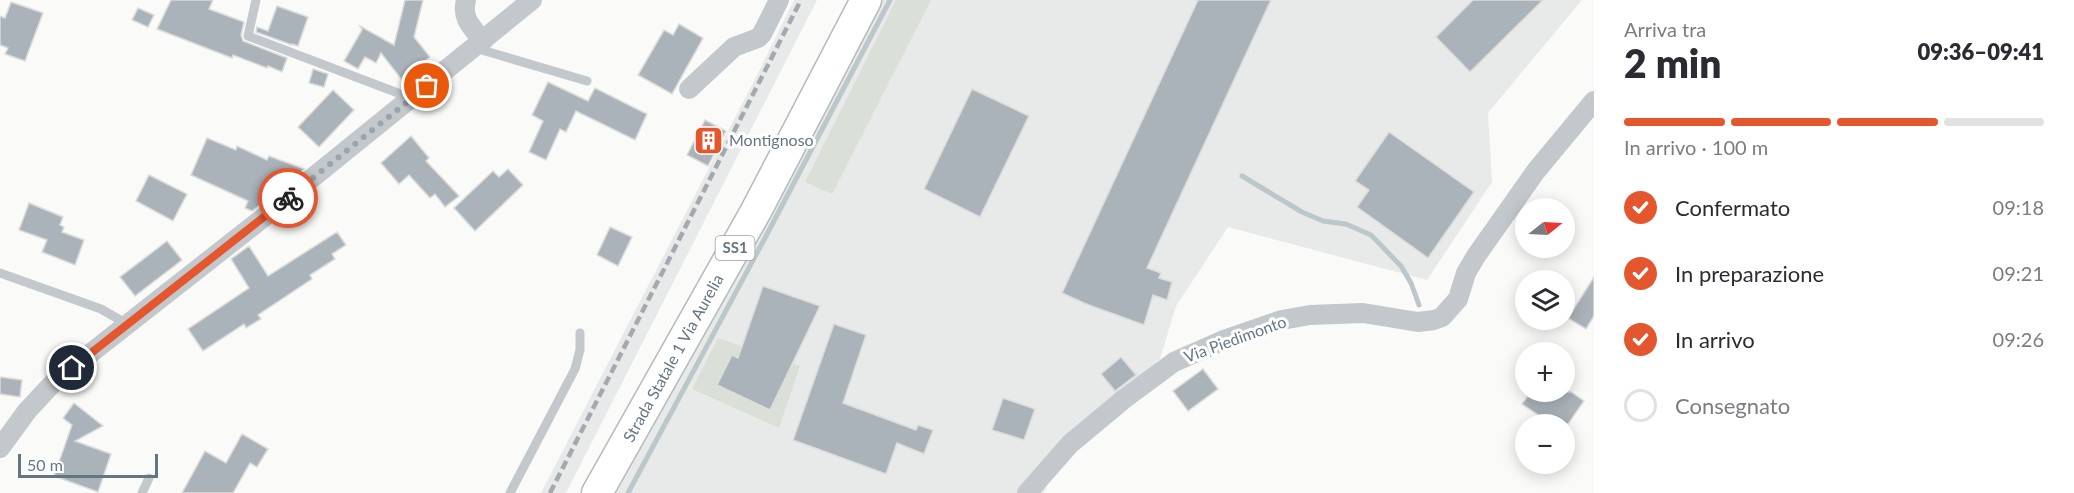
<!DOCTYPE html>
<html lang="it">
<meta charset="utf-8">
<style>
body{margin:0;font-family:Lato,sans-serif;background:#f2f2f3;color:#2b2b33;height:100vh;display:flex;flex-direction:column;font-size:22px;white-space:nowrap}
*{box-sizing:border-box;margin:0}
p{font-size:20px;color:#7c7c81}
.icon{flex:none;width:33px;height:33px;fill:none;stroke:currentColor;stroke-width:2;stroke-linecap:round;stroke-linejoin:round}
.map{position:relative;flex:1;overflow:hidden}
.sheet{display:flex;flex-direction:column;background:#fff;width:480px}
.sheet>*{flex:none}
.needle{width:39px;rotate:72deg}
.fabs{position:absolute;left:1515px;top:198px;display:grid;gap:12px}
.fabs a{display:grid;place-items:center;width:60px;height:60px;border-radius:50%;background:#fff;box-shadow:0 3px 15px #0003;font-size:30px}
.scale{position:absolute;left:18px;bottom:15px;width:140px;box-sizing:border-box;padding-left:6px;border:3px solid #657683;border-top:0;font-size:16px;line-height:21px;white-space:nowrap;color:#657683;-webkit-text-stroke:4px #fff;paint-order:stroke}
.pin{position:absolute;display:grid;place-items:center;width:51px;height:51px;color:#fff;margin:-26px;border:3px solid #fff;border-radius:50%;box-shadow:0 2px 6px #0007}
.courier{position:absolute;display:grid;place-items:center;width:60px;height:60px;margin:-30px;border:4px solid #e4572e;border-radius:50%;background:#fff;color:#222;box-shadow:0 2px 8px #0007}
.headline em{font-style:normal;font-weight:800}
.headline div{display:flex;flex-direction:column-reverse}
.headline{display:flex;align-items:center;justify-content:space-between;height:102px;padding:0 30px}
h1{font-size:39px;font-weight:800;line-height:45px}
.bar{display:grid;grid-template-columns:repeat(4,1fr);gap:9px 6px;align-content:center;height:72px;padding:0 30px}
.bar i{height:8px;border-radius:4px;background:#e1e1e2}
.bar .current{background:#e4572e}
.bar p{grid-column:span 4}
ol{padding:0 30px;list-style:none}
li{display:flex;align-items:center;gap:18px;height:66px}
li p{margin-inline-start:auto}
li .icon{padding:6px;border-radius:50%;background:#e4572e;color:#fff;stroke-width:4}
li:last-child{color:#7c7c81}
li i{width:33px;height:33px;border:3px solid #e1e1e2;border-radius:50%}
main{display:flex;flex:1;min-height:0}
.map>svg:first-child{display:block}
</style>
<main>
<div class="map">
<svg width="1594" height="493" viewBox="0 0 1594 493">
<rect width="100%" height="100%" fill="#fafaf8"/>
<g fill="#e8e9e9">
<path d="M794,0H817L566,493H541L755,79Z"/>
<path d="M878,0H1582L1488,113L1492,182L1427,280L1228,227L1176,306L1160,359L1099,412L1065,436L1044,493H616Z"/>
</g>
<g fill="#dadfd7">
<path d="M896,0H931L832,194L805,182Z"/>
<path d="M718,338L800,366L779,428L692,389Z"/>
</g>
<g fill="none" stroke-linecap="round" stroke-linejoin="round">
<g stroke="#bbc7cb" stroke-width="5">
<path d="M1242,176L1302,212L1323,221L1346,224L1371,235L1401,266L1411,283L1419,305"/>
<path d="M628,493L765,238L890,0"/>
</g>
</g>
<g fill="#aab3b9" stroke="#dcdcda" stroke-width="1.5">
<path d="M171,0H213L209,9L244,22L241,35L243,41L287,58L282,72L268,66L267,68L233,55L232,58L157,29Z"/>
<path d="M405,0H423L414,37L430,57L402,80L381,53L376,63L365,57L358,69L344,61L362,30L360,26L394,45Z"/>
<path d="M1198,0H1271L1147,268L1161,273L1159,278L1172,282L1167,300L1153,295L1144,325L1086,304L1062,293Z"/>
<path d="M1473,0H1543L1470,72L1436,37Z"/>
<path d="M11,2L43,13L25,61L5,54L8,48L0,45V16L5,18Z"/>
<path d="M277,6L308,17L298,46L292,44V45L256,32L257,27L268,31Z"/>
<path d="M138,8L154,15L148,27L132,20Z"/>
<path d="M679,24L703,38L672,94L638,75L664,30L673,35Z"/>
<path d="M313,69L328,74L324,87L309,83Z"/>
<path d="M548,82L588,101L595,88L647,114L635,140L576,111L566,132L560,129L546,160L529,152L543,121L532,115Z"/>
<path d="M972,89L1029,116L980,217L924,189Z"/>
<path d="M333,90L354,110L319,147L298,127Z"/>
<path d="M705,120L726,131L708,166L687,155Z"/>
<path d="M1389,132L1474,192L1428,258L1357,207L1369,190L1355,181Z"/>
<path d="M411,136L429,158L426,161L459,196L445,207L435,194L430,198L409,175L399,184L381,163Z"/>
<path d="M207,138L236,150L237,146L267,160L269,156L304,169L252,211L245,208L248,201L191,175Z"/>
<path d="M508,169L523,185L475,231L454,208L493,171L499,177Z"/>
<path d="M149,175L187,194L173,221L136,201Z"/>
<path d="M29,203L63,217L60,225L64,227L62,232L84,240L75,265L42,252L47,240L19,230Z"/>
<path d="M610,227L632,237L618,266L597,255Z"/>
<path d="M337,232L346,245L332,254L335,259L310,275L312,279L258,315L261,319L246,328L244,324L203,351L188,329L249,288L231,259L249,246L268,276Z"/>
<path d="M167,241L182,260L135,296L120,277Z"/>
<path d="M1594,277V316L1586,329L1568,318Z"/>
<path d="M763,286L820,306L770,410L717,385L732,355L738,358Z"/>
<path d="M834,324L866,335L843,403L916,430L918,425L933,430L924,454L897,443L886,474L793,440Z"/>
<path d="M1121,357L1136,375L1115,391L1101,374Z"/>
<path d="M1203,369L1218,389L1188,411L1173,391Z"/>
<path d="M0,377L22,380L20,397L0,394Z"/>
<path d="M1531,392H1571L1584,401L1568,424H1552L1522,404Z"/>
<path d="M1003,398L1035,409L1024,440L992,430Z"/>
<path d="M74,403L103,426L75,441L111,454L98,492L54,476L72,425L63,418Z"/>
<path d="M242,434L268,449L257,467L250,463L233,493H182L205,451L226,463Z"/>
</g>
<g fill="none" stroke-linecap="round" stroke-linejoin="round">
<defs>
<path id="primary" d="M597,493L756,211L866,0"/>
</defs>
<use href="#primary" stroke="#b5babe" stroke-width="33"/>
<g stroke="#c3c8cc" stroke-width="9">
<path d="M256,0L248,36L411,98"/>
<path d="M475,48L587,81"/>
<path d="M0,273L101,309L127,324"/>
<path d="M142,493L149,478"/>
<path d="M510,493L575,369L580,350V333"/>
</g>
<g stroke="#c3c8cc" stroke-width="20">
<path d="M466,0C461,19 472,27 483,41"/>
<path d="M689,89L734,47L758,38L762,34L779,0"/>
<path d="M0,448L27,411L54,382L259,221L532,0"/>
<path d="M1027,493L1070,444L1124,399L1174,362L1224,340L1282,320L1310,315L1363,313L1418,322L1434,320L1442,317L1458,299L1466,273L1476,256L1536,171L1594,101"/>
</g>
<use href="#primary" stroke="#fff" stroke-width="30"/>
<path stroke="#a2aab0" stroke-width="4.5" stroke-dasharray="9 4.5" stroke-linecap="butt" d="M550,493L801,0"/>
</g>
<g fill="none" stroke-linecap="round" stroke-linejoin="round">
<path stroke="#99a4ac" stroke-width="6" stroke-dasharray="0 10.8" d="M288,198L427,86"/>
<path stroke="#e4572e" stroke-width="8" d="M72,368L288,198"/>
</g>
<defs>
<symbol id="building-square" viewBox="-11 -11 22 22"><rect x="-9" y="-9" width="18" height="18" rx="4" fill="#e4572e" stroke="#fff"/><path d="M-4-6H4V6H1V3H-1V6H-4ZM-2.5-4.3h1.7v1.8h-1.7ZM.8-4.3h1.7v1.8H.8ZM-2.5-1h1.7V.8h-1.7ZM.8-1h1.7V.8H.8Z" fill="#fff"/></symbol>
</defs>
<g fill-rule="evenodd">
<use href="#building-square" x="692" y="124" width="33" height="33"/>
</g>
<g text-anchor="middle" stroke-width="6" stroke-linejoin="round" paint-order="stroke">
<rect fill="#fff" stroke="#939fa8" stroke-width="1.5" x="715.5" y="236" width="39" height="24" rx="4.5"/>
<g font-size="15" font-weight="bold" fill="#657683">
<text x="735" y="253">SS1</text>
</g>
<g font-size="16" fill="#657683" stroke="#fff" text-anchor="start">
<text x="729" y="146">Montignoso</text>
</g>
<g font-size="16" fill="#657683" stroke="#fff">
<text transform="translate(1235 339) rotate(-20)" y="6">Via Piedimonto</text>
<text transform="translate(673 358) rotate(-61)" y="6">Strada Statale 1 Via Aurelia</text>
</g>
</g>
</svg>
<div class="fabs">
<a><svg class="needle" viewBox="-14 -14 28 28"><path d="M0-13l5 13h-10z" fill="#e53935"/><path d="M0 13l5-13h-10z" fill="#7c7c81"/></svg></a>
<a><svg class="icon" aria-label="layers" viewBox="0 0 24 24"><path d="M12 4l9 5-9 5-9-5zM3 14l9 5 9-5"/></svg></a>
<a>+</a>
<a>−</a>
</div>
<div class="scale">50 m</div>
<div class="pin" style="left:427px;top:86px;background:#ea580c"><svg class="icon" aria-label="bag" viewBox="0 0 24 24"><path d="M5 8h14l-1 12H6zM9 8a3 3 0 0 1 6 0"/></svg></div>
<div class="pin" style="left:72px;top:368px;background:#1f2937"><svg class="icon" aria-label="home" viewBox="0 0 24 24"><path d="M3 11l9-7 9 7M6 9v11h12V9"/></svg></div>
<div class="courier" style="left:288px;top:198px"><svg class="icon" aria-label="bike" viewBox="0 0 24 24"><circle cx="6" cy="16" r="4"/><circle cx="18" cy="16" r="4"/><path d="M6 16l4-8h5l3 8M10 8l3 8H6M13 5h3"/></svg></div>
</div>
<section class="sheet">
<div class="headline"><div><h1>2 min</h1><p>Arriva tra</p></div><em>09:36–09:41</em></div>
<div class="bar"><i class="current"></i><i class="current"></i><i class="current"></i><i></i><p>In arrivo · 100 m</p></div>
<ol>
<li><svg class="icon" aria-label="check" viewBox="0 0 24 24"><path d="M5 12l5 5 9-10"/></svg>Confermato<p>09:18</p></li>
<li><svg class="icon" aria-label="check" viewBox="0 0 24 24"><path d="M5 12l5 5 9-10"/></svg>In preparazione<p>09:21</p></li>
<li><svg class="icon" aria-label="check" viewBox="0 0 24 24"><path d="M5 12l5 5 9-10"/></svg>In arrivo<p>09:26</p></li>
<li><i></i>Consegnato</li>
</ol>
</section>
</main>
